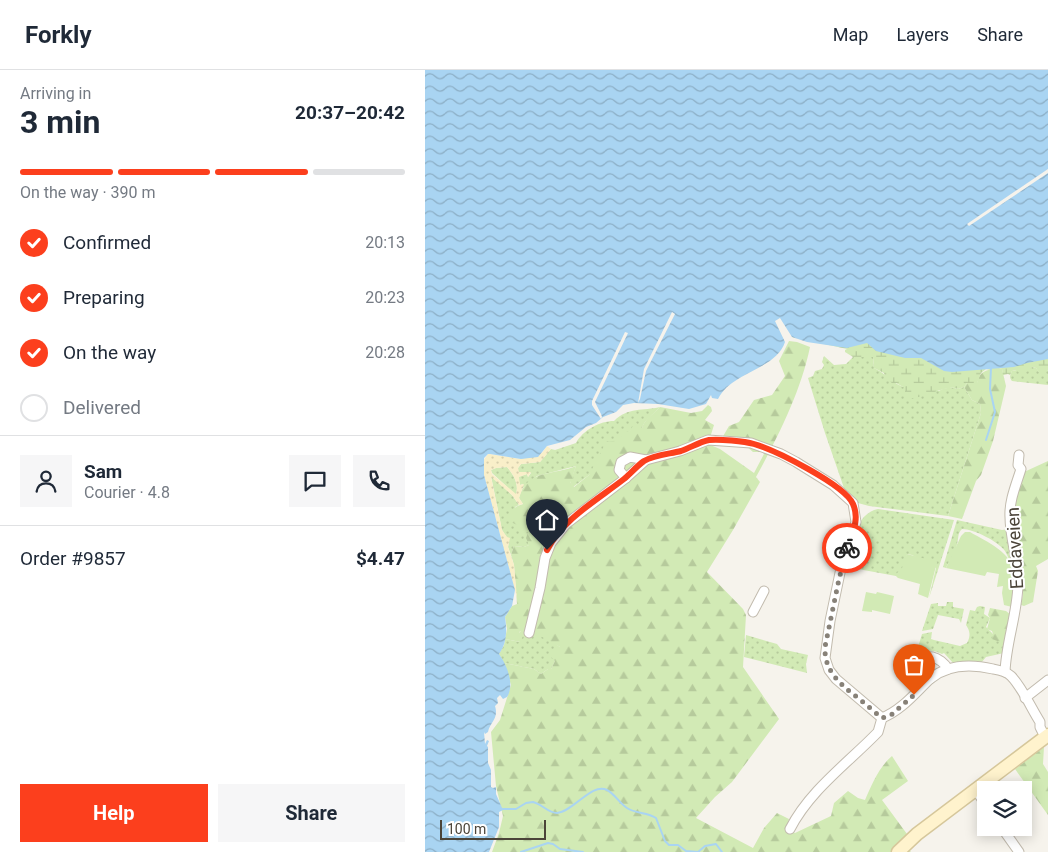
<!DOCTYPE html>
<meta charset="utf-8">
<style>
body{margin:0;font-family:Roboto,sans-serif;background:#f6f6f7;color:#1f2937;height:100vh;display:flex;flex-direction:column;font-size:19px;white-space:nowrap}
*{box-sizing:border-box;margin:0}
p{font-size:16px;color:#747a83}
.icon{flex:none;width:28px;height:28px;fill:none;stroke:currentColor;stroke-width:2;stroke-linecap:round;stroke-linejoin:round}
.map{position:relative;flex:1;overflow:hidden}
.details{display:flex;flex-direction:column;background:#fff;width:425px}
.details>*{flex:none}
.controls{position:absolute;left:552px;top:711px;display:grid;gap:10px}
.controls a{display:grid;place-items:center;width:55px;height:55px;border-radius:0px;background:#fff;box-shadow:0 2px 12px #0003;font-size:25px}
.scale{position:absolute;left:15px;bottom:12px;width:106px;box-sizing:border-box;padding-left:5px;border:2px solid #4b4439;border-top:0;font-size:14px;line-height:18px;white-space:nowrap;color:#4b4439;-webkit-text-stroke:4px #fff;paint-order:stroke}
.pin{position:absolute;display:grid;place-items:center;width:42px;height:42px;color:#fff;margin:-51px -21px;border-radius:50% 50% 50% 0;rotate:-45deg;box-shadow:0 0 5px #0007}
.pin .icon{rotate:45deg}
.courier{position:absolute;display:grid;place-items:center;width:50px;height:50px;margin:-25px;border:4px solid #fc3f1d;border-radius:50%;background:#fff;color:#222;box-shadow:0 1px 6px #0007}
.headline em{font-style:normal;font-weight:700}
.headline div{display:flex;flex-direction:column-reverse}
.headline{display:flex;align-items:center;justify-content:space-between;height:85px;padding:0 20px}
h1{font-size:32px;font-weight:700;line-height:38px}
.bar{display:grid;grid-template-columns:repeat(4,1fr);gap:8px 5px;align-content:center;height:60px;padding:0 20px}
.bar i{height:6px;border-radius:4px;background:#e0e1e3}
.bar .active{background:#fc3f1d}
.bar p{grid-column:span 4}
.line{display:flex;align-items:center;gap:12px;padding:0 20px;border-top:1px solid #e0e1e3}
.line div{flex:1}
.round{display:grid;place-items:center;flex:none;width:52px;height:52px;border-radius:0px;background:#f6f6f7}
ol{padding:0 20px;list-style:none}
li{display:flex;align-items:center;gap:15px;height:55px}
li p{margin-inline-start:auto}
li .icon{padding:5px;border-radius:50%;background:#fc3f1d;color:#fff;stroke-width:4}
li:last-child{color:#747a83}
li i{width:28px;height:28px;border:2px solid #e0e1e3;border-radius:50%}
.cta{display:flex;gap:10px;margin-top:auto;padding:10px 20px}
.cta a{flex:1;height:58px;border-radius:0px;background:#fc3f1d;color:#fff;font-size:20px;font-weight:700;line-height:58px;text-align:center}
.cta a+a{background:#f6f6f7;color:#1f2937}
header{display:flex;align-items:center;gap:30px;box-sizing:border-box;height:70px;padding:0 25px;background:#fff;border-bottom:1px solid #e0e1e3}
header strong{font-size:24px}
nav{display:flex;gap:28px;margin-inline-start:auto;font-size:18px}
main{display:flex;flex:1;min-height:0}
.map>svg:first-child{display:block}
</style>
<header>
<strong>Forkly</strong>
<nav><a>Map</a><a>Layers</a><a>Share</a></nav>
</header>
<main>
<section class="details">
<div class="headline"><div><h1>3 min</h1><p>Arriving in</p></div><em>20:37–20:42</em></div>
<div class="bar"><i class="active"></i><i class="active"></i><i class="active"></i><i></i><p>On the way · 390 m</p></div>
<ol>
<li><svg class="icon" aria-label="check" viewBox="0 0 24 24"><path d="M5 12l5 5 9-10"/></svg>Confirmed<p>20:13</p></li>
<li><svg class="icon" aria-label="check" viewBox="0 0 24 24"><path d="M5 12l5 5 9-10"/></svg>Preparing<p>20:23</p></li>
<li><svg class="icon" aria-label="check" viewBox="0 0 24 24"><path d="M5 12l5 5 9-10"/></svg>On the way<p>20:28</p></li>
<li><i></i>Delivered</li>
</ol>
<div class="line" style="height:90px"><a class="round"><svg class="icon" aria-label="person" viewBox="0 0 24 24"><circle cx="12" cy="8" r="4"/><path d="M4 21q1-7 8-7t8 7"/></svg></a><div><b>Sam</b><p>Courier · 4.8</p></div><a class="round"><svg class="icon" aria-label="chat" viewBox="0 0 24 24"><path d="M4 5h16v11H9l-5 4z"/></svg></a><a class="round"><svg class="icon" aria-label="phone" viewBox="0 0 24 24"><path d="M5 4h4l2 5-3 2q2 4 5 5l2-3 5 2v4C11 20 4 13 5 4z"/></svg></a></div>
<div class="line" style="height:65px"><div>Order #9857</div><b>$4.47</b></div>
<div class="cta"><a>Help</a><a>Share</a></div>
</section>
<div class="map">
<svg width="623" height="782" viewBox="0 0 623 782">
<defs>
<pattern id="grass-dots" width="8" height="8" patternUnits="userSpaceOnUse" patternTransform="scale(1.25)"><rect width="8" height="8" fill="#d2eab5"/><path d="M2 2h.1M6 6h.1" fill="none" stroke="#b6ca9c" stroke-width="1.8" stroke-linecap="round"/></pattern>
<pattern id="forest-firs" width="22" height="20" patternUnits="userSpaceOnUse" patternTransform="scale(1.25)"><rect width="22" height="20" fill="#d2eab5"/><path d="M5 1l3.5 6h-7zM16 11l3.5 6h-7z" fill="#b6ca9c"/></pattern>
<pattern id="wetland-marsh" width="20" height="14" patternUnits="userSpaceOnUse" patternTransform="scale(1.25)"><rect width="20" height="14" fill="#d2eab5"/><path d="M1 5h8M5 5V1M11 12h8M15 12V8" fill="none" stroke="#b6ca9c"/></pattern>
<pattern id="sand-dots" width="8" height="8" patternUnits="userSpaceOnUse" patternTransform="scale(1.25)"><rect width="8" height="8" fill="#f9efc9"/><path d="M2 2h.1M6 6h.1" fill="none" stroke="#d7cead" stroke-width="1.8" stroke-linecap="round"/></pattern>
<pattern id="water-waves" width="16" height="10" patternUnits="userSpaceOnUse" patternTransform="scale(1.25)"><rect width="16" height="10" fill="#a9d4f2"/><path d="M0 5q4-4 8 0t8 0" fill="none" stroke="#8caec5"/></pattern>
</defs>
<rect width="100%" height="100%" fill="#f6f3ec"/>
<g fill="url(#grass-dots)">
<path d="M399,286L409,295L421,294L428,287H448L449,298C458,302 464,309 472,314C484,321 501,320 514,321C519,317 528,317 533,319L539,317L547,330L555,334L556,343L523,446L444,436L433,433L420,421L400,363L383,308L388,306L390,301L397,299L399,295L397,292Z"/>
<path d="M607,297L611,298L615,303L623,300V315L587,311C584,308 585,305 587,301Z"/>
<path d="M235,337C228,345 220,349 217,358L205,361L164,405L148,417L145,412L151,396L112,406L96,419L98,414L95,415L93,407L102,404L103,407L106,403L93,402V398L96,394L115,392L126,379L130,380L151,373C158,360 175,351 189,351C203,337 218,341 235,337Z"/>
<path d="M82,397C89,405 94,414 91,425L67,403L66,400L71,398Z"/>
<path d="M66,406L87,425L94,435L90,437L96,457L103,462L104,475L99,477L89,476L86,485L83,477L84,471L77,460Z"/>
<path d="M453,439L529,450L504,528L511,498L487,485L482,484L481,495L471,506L422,497L420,493C426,475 431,443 453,439Z"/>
<path d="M532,450L577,460L584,459L591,501L587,538L589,504C587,497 584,488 580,481C574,472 549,459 537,459C532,464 534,468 532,474C531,482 524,491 521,498L518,497Z"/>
<path d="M522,532H528V537L539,539L536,553L534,549L513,545L508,559L497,561L506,534L513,533V536H521Z"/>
<path d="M555,536L560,537L559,544L565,548L561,557L569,565L582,569L579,583L561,587L556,593L529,594L519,583L517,584C508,579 499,579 492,588L490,587L497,564L507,562L506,569L509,570L535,576L542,573C546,566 545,561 541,555L545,540L550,541L552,537Z"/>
<path d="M103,554L135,577V580H126L130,591L126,599H123L116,604L109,599L79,593L74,584L79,575L80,569L95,572L94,563Z"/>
<path d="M321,565L352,574L356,579L383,585L381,594L382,603L319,587Z"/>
</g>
<g fill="url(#forest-firs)">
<path d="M364,271L372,272L385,277C376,321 353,367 331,407L335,412L308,460L282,502L318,539L321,545L318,597L354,649L307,712L290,727L271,748L328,778L339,758L352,743L364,749L362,759L370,763L406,746L409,733L423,721L433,728L440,730C447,714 454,697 467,686L483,711L457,730L482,764V778L486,782H67L74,763L78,746L71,716L66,662L75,650L86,615L79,593L109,599L116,604L123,599H126L130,591L125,586L126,579H135V577L110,563L107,554L100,560L94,562L98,566L95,572L80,569L82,559L80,547L87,536L92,534L89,495L86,485L89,476L99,477L104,475L101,468L103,462L97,463L96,457L84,451C85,441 88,437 98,434L94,428C101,399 131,405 151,396L148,405L149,409L145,412L149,417L164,405L181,372L195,370L198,362L205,361L210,352L217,358C220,348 228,345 235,337L266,343L277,341L283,335L286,337L287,341L280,350L289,355L283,374L295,379L329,403L340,382H328L321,376L297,368L304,356L314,352L329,330L347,325L360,306L354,291Z"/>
<path d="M574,298L577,299L581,316L568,371L556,405L551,411L537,449L523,446L556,343L555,334L547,330L539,317L542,313H552C555,300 562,300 574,298Z"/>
<path d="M623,391V489L611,496L613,501L608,532L599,536L596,535L598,524L597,511L586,442L599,402Z"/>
<path d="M565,538L581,541L586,545L582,569L575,572L567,569L568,564L567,561L562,559L565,548L563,545Z"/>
<path d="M619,677L618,694L623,702V745L590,699Z"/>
</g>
<path fill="url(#wetland-marsh)" d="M623,226V300L618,304H615L611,298L607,297L603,301L596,304L591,300L587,301L585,305L583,304L578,305L577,299L574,298L569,301L561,299L556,303L552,313H542L539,317L533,319C520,313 500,330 482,328L480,324V318L471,313L468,314L460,307L459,303L449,298L448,287H428L420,282V280L422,279L367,267Z"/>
<path fill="url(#sand-dots)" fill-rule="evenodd" d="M122,376L126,379L115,392L96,394L93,398L94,402H106L103,407L102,404L94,407L95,415L99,414L94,428L98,434L94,435L87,425L66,407L77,460L82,467L85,468L83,477L89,495L92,528L59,405L58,391L63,384H65L96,389L117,383ZM82,397C89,405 94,414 91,424L67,404L66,400L71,398Z"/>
<g fill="#d2eab5">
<path d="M540,462H545C562,472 588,482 589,505C589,516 588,527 587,537L579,535L577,523L578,516L572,517L574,504L562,502L560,506L521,498L536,466Z"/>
<path d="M482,484L512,492L503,528L493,524L495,514L473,508L470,505L477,498Z"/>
<path d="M441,522L451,524L452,522L469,526L465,544L447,540V542L437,541Z"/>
</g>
<path fill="url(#water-waves)" d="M0,0H623V289L602,293L589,297L527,302L519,301L496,288H480L451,281L442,273L422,278L382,272L367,267L355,248L350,251L360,272C351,300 307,301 293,329L287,328L286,325L281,334L264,339L233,334L209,333L198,335L191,342L178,347L171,353L161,357L145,370L122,376L113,387L96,389L65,384H63L59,388V405L90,520L87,536L80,547C82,560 82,573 74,584C82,595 90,615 82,627L78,629L75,625L72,628L73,633L70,636C74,649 65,652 63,662L60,664L59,662L60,674L62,670L64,671L62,676L63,677V693L66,700V717L68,718L71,717V724L78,740L74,742V757L64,782H0Z"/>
<g fill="#f6f3ec">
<path d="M623,99V103L544,156L542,154Z"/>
<path d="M247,242L250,244L221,301L215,329L213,333L219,299Z"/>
<path d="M200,262L203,263L170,332L176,344L177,347L176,349L167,335V331Z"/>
</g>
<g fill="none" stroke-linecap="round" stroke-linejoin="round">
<g stroke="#a9d4f2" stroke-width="2">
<path d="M561,370L570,342L565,319L566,298"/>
<path d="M77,739H91L101,733L108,732C117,734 123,743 132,743C148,742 167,712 182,720C190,724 194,733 202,738C211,744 222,742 231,748L240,771L244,775H253L261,781L273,782L280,776L291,774L297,782"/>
<path d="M96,782L123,773L128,774L135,779L158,782"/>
</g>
<defs>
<g id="minor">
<path d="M201,408L194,400L196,392L205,387L221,390"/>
<path d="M328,542L339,521"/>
<path d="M104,563L115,518L120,488L126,473L141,454L201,408L221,390L255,381L283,370L326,373L356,384L371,392L408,415L428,433L431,452L416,498L405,551L400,588L404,600L411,609L457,648"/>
<path d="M482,591L497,594"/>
<path d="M580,602C581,573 592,545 593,515C594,492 585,470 585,447C584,431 591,415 596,399L593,395L594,385"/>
<path d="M505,609L497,599C496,578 517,588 523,599"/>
<path d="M600,628L623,610"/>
<path d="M457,648C477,640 490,623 505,609C523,594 546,594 568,599C574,600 581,601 586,606C597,617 606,638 615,652V657L620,667"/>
<path d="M550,719L561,735"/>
<path d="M577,758L594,782"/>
<path d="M365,759C385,720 423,693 453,662L457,648"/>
</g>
<path id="secondary" d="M473,782L492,764L623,665"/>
</defs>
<use href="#minor" stroke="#c2bbae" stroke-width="11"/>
<use href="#secondary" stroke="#d6c79b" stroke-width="15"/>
<use href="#minor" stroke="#fff" stroke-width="9"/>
<use href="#secondary" stroke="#fff3cd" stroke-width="12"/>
</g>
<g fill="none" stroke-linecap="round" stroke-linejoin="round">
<path stroke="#878178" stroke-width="5" stroke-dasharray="0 9" d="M422,478L414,509L400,577C399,601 415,614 433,628C441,634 449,642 457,648L466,645L489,625"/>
<path stroke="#fc3f1d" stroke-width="6" d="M122,480C138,449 172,430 199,409C206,403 212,396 219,391C229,385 244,384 256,381C265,378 274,372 284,370C294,369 319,371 329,374C350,380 420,415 428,434C435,450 427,463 422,478"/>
</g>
<g text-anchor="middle" stroke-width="4" stroke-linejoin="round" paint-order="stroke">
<g font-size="18" fill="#4b4439" stroke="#fff">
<text transform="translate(590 478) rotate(-93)" y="6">Eddaveien</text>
</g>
</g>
</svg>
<div class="controls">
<a><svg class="icon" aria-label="layers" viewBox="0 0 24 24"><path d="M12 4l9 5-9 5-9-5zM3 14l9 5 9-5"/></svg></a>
</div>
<div class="scale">100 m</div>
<div class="pin" style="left:489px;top:625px;background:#ea580c"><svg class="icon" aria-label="bag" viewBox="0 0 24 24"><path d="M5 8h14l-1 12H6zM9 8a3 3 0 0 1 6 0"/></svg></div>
<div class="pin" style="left:122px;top:480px;background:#1f2937"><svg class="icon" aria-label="home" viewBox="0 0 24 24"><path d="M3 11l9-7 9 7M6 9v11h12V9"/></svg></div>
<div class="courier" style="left:422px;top:478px"><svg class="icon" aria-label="bike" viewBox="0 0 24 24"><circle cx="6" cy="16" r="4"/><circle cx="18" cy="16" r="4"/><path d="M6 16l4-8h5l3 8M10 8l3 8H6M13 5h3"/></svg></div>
</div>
</main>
